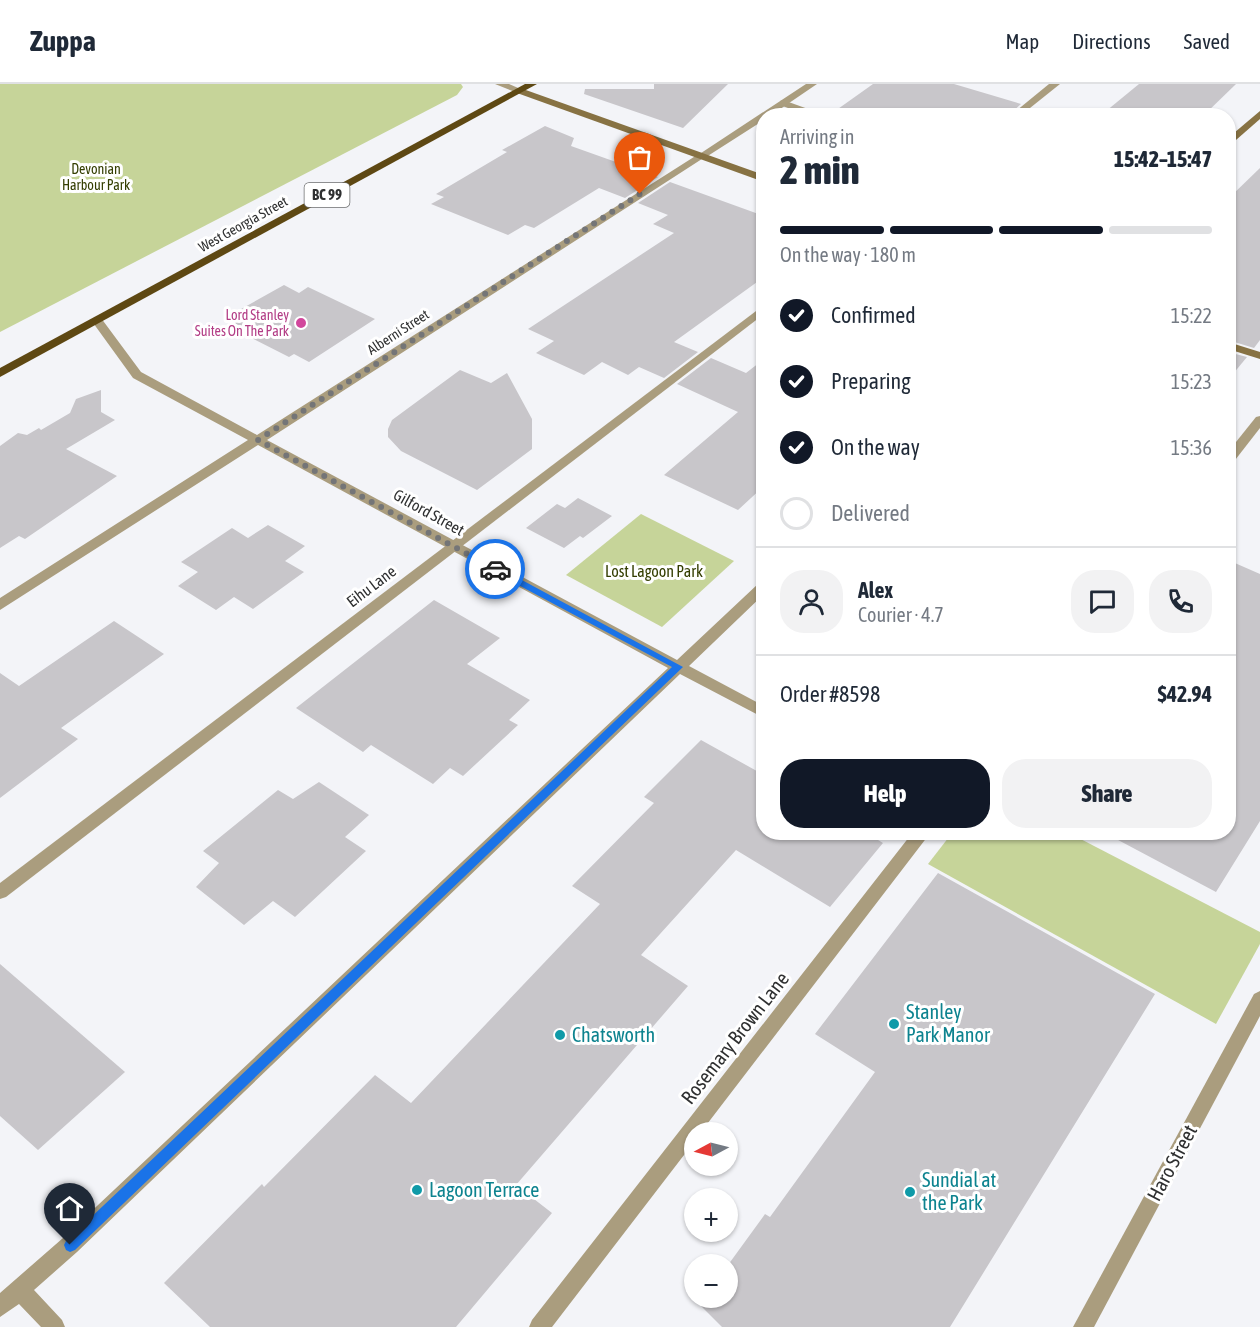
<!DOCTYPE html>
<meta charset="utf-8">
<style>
body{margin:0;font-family:"Asap Condensed",sans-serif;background:#f2f2f3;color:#1f2937;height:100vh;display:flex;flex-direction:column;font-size:22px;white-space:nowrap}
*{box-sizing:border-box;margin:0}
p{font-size:20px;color:#747a83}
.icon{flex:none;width:33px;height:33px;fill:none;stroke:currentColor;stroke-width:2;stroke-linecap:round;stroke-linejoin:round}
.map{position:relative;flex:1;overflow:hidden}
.drawer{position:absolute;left:756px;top:24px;width:480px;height:732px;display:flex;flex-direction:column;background:#fff;border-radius:24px;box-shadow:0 2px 4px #0004}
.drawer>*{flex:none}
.needle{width:39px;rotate:263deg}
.buttons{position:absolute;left:684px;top:1038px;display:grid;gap:12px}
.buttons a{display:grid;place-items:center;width:54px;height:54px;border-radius:50%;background:#fff;box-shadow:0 2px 4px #0004;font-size:30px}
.pin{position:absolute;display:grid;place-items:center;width:51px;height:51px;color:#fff;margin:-62px -26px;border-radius:50% 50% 50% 0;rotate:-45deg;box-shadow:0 0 6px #0007}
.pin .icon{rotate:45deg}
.courier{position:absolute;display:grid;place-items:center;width:60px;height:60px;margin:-30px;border:4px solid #1a73e8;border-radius:50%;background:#fff;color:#222;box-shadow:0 2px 8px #0007}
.head em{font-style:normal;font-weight:800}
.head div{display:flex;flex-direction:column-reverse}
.head{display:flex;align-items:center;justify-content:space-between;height:102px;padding:0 24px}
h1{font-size:39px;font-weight:800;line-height:45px}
.bar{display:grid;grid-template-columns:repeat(4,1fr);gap:9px 6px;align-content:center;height:72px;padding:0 24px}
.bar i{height:8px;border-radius:4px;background:#e0e1e3}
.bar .selected{background:#111827}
.bar p{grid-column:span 4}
.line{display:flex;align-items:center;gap:15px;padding:0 24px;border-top:2px solid #e0e1e3}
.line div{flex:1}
.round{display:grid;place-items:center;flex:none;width:63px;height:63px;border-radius:24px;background:#f2f2f3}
ol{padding:0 24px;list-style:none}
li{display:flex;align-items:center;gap:18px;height:66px}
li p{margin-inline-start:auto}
li .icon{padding:6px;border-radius:50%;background:#111827;color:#fff;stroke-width:4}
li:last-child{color:#747a83}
li i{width:33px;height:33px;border:3px solid #e0e1e3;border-radius:50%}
.action{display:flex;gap:12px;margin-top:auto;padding:12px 24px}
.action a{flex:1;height:69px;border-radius:24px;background:#111827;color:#fff;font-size:24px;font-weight:800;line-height:69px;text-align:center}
.action a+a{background:#f2f2f3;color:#1f2937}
header{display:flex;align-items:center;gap:36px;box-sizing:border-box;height:84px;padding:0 30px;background:#fff;border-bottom:2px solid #e0e1e3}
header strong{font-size:28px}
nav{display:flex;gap:33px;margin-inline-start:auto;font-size:21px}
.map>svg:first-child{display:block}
</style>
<header>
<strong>Zuppa</strong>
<nav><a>Map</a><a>Directions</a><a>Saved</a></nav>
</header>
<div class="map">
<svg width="1260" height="1243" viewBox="0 0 1260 1243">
<rect width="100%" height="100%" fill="#f3f4f8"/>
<g fill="#c6d499">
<path d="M0,0H461L463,3L457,11L0,248Z"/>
<path d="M641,430L734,477L662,543L566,491Z"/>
<path d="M952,749H1069L1260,848V860L1216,940L928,780Z"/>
</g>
<g fill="#c8c6ca">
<path d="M654,0H728L683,44L584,10L585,5H654Z"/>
<path d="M873,0H954L1021,20L1008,32H828Z"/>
<path d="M1139,0H1236L1203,32H1100Z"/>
<path d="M545,42L574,54L571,62L658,93L625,114L599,104L534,144L525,141L508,151L431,120L444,113L436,110L507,68L502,66Z"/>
<path d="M1260,84V256L1254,264L1228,256V115Z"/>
<path d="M670,98L764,132V193L674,258L698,268L664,294L639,283L628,291L602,278L584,291L536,269L554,257L528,245L674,149L653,140L668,131L638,119Z"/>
<path d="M284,201L299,209L308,203L375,235L309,278L294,270L289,273L234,245L240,242L225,234Z"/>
<path d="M1228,268L1247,273L1228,296Z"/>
<path d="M711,274L746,289L764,275V402L738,426L664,391L738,328L677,300Z"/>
<path d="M460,286L491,299L507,289L532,335V365L477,406L401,367L388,353V345L392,336Z"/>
<path d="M101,306V328L115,336L66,365L117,392L25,455L19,452L0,464V362L18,349L27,351L39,344L41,346L70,329L76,315Z"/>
<path d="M578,414L612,432L583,454L580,452L564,464L526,444L557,420L565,424Z"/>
<path d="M268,441L305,462L285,477L304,488L253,525L234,513L216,526L178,502L198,488L181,478L232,444L248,454Z"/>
<path d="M1228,476L1260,490V737L1216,808L1103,748H1228Z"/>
<path d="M434,516L500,554L467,580L530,616L509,636L518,641L463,692L450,684L433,700L371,661L363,668L296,624Z"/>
<path d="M114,537L164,570L61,644L78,655L0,714V589L19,602Z"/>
<path d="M701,656L764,691V748H865L883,759L830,823L736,766L641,871L688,902L516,1101L552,1129L456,1243H210L164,1199L262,1100L264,1103L375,991L411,1019L600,820L572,802L654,719L644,713Z"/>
<path d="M319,698L369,731L345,753L366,767L295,833L273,817L244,841L196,803L219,779L203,767L278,706L293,715Z"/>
<path d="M938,789L1155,910L950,1243H722L693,1214H728V1181L765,1130L770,1133L875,988L815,950Z"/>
<path d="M0,880L125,988L38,1066L0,1032Z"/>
</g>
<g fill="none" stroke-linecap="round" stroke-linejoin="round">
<g fill="#aa9d7e" fill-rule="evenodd">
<path d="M1049,0H1060L1020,32H1010Z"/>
<path d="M783,16L822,30L823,32H809L780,21V17Z"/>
<path d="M764,221V230L6,813L0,815V799Z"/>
<path d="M1260,332V344L1232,380L1228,381V368L1256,333Z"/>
<path d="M913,748H931L701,1048H694V1058L552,1243H529L532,1236Z"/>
</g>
<g fill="#aa9d7e" fill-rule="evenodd">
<path d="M495,0H509L525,7L520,10Z"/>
<path d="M697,71L705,73L267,356L677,576L759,499L764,497V510L689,582L764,622V634L680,590L77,1168L34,1206L62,1236L65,1243H41L19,1220L0,1233V1209L63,1154L668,584L258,361L0,526V514L248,356L133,294L91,236L97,233L101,234L141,288L257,351Z"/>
<path d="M1260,907V932L1094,1243H1073L1254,910Z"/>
</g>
<path fill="#aa9d7e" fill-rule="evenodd" d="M806,0H817L770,32H764V36L703,75L695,73Z"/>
<g fill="#877243" fill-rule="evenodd">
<path d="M517,5H523L764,91V98L517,9Z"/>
<path d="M1260,27V35L1228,63V54Z"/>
<path d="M1228,258L1260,268V275L1228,265Z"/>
</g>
<path fill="#5e4813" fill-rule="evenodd" d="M525,0H537L0,293V284Z"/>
</g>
<path fill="#1a73e8" d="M492,483H498L683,583L75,1166L70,1168L66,1166L64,1161L66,1157L672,583L492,487Z"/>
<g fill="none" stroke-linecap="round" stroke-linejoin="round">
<path stroke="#747577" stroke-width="6" stroke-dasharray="0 10.8" d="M495,485L258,356L640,110"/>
</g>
<circle fill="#d1479c" stroke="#fff" stroke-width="2" cx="301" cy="239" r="6"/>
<g fill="#0f9aa8" stroke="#fff" stroke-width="2">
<circle cx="894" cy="940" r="6"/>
<circle cx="560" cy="951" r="6"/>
<circle cx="417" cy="1106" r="6"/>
<circle cx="910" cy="1108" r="6"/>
</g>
<g text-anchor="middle" stroke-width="6" stroke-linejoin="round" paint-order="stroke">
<g font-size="14" fill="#333d01" stroke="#fff">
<text x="96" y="90">Devonian<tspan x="96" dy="16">Harbour Park</tspan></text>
</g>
<g font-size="14" fill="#2f3031" stroke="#fff">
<text transform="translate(243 140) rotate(-29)" y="5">West Georgia Street</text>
<text transform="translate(398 248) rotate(-33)" y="5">Alberni Street</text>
</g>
<g font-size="14" fill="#b23c85" stroke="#fff" text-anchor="end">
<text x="289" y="236">Lord Stanley<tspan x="289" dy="16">Suites On The Park</tspan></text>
</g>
<rect fill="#fff" stroke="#6d6e6f" stroke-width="1.5" x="304.5" y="99" width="45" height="24" rx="4.5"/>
<g font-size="15" font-weight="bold" fill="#2f3031">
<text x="327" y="116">BC 99</text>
</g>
<g font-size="16" fill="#2f3031" stroke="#fff">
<text transform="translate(429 428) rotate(29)" y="6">Gilford Street</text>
<text transform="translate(371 502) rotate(-37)" y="6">Eihu Lane</text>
</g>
<g font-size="16" fill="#333d01" stroke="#fff">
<text x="654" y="493">Lost Lagoon Park</text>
</g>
<g font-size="20" fill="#0d838f" stroke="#fff" text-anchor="start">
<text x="906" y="935">Stanley<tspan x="906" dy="23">Park Manor</tspan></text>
<text x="572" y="958">Chatsworth</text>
<text x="922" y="1103">Sundial at<tspan x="922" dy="23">the Park</tspan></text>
<text x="429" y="1113">Lagoon Terrace</text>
</g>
<g font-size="20" fill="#2f3031" stroke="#fff">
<text transform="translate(735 954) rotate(-52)" y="7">Rosemary Brown Lane</text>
<text transform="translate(1172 1079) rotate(-62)" y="7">Haro Street</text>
</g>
</g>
</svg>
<div class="buttons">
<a><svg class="needle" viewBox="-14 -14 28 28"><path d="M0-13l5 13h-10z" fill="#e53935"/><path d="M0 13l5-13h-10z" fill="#747a83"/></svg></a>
<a>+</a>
<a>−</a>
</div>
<div class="pin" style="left:640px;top:110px;background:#ea580c"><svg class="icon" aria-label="bag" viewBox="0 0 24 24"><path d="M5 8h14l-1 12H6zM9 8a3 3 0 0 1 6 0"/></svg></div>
<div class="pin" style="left:70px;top:1161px;background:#1f2937"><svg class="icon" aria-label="home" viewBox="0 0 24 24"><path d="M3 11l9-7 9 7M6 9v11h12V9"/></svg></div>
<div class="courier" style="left:495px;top:485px"><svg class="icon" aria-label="car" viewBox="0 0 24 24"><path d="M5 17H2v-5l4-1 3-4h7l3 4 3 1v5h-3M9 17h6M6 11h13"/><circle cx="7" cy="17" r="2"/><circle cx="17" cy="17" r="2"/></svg></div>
<section class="drawer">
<div class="head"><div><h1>2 min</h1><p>Arriving in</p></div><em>15:42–15:47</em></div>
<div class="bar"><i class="selected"></i><i class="selected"></i><i class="selected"></i><i></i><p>On the way · 180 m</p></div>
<ol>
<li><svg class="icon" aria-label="check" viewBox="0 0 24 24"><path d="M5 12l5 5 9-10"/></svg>Confirmed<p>15:22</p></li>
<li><svg class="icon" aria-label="check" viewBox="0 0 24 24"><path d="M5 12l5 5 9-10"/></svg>Preparing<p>15:23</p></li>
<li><svg class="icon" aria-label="check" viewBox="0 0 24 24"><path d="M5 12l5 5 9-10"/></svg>On the way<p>15:36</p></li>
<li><i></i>Delivered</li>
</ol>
<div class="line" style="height:108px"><a class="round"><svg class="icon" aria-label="person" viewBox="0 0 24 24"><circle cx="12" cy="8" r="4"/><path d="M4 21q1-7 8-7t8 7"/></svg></a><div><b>Alex</b><p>Courier · 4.7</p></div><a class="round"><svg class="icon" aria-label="chat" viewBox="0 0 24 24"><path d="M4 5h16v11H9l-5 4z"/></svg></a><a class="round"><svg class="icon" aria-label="phone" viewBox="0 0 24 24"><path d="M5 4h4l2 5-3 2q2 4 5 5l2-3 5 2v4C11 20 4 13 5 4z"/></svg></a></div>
<div class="line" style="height:78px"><div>Order #8598</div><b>$42.94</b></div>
<div class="action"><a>Help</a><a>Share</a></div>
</section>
</div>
